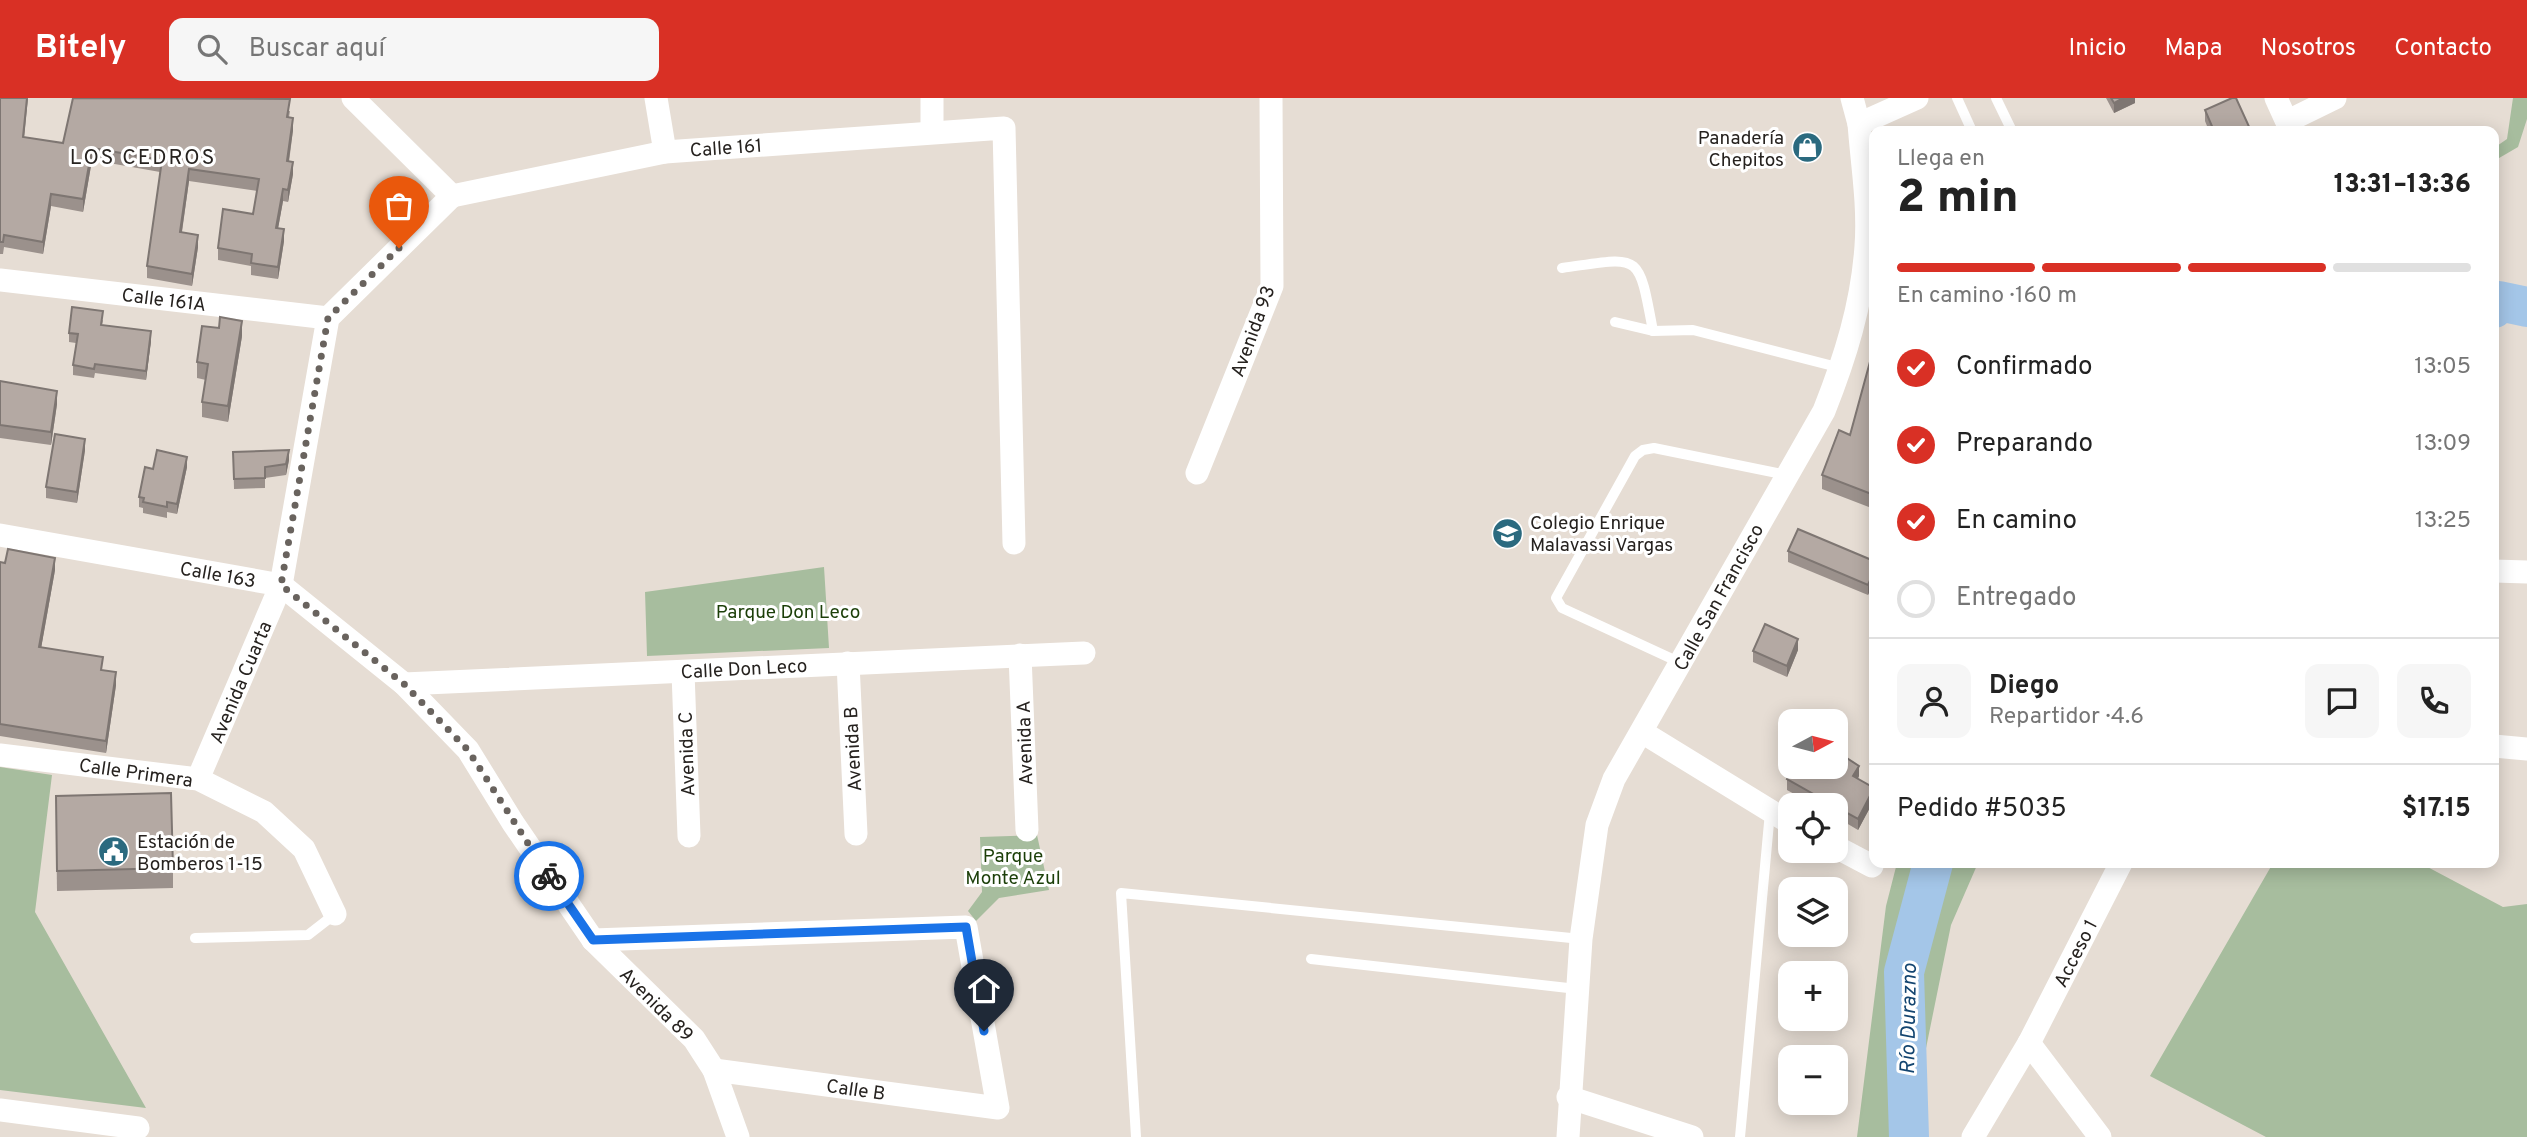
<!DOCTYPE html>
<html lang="es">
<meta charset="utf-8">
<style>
body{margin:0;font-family:Overpass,sans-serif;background:#f6f6f6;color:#222;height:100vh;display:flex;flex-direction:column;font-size:26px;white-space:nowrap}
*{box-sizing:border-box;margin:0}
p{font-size:23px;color:#767676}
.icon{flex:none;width:38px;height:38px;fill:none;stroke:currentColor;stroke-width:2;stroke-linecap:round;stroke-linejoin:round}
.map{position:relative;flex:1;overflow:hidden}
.details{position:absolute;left:1869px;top:28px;width:630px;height:742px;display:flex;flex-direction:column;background:#fff;border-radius:14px;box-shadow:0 4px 18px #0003}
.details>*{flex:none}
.needle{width:46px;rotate:83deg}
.tools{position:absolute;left:1778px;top:611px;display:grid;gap:14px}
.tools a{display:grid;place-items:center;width:70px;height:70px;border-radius:14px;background:#fff;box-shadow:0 4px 18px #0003;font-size:35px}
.pin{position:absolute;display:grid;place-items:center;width:60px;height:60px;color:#fff;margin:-72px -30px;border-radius:50% 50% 50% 0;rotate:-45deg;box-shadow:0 0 7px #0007}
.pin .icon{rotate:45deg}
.courier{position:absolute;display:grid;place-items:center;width:70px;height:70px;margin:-35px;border:5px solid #1a73e8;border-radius:50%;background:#fff;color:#222;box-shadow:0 2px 9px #0007}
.summary em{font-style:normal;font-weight:800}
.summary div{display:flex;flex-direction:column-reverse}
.summary{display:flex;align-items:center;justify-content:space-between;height:119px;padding:0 28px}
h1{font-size:46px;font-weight:800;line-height:52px}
.bar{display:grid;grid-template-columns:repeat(4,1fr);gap:10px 7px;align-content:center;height:84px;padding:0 28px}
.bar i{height:9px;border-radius:5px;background:#e0e0e0}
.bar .selected{background:#d93025}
.bar p{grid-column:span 4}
.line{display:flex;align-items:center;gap:18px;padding:0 28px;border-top:2px solid #e0e0e0}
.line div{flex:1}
.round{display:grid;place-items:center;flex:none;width:74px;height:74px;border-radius:14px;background:#f6f6f6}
ol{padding:0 28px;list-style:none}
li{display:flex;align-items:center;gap:21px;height:77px}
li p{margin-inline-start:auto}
li .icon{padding:7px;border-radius:50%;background:#d93025;color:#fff;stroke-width:4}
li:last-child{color:#767676}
li i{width:38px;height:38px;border:4px solid #e0e0e0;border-radius:50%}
header{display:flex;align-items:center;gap:42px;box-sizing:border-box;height:98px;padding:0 35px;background:#d93025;color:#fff}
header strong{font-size:33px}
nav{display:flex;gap:38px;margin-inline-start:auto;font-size:24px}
.search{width:490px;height:63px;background:#f6f6f6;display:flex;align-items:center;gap:18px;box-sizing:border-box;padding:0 24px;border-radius:14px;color:#767676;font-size:26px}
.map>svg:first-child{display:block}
</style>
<header>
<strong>Bitely</strong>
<div class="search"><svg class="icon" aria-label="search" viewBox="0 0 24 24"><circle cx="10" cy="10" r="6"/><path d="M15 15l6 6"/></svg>Buscar aquí</div>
<nav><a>Inicio</a><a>Mapa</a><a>Nosotros</a><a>Contacto</a></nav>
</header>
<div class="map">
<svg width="2527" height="1039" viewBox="0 0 2527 1039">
<rect width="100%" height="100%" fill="#e6ddd4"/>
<g fill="#a7bd9e">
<path d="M2513,0H2527V21L2518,49L2494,63V50L2507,41Z"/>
<path d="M824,469L829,550L647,558L645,494Z"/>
<path d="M0,669L52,677L35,814L146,1010L0,992Z"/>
<path d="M1037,737L1049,792L999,800L976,823L968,813L982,794L980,739Z"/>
<path d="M1897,765H1978L1951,827L1923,965L1924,1039H1857L1886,808Z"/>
<path d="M2273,765H2420L2503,809L2527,806V1039H2266L2150,978Z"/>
</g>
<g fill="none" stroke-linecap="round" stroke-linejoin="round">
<g stroke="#a4c6e8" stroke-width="40">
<path d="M2494,210L2499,203L2527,209"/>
<path d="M1909,1039L1904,874L1933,765"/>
</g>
<g stroke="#fff" stroke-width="10">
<path d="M1957,0L1972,33"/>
<path d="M1996,0L2012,33"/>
<path d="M1562,170C1641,159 1638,152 1653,233L1693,232L1841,270"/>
<path d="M1615,224L1653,233"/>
<path d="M1681,565L1562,510L1556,500L1635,358L1643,352L1654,350L1787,377"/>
<path d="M195,840L308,837L335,816"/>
<path d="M1311,861L1577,891"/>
<path d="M1136,1039L1121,795L1581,841"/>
<path d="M1740,1039L1770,714"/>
</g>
<g stroke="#fff" stroke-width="23">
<path d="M353,0L452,98"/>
<path d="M656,0L665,54"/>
<path d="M932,0V34"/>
<path d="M1852,0L1859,26"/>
<path d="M2276,0L2291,33"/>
<path d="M2288,23L2335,0"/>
<path d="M452,98L665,54L1004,30L1014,445"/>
<path d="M0,182L328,220"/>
<path d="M1197,375L1272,188L1271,0"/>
<path d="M0,437L281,487L404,586L468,652L513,725L593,842L694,941L714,972L738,1039"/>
<path d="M2494,473L2527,474"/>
<path d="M1020,557L1027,732"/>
<path d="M848,565L856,736"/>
<path d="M683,574L689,738"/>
<path d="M404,586L1084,555"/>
<path d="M1642,634L1790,725"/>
<path d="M2494,648L2527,651"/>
<path d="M0,657L198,681L264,714L304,751L335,816"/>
<path d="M198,681L281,487L328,220L452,98"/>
<path d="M1836,749L1872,768"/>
<path d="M593,842L966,829L998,1010L714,972"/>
<path d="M2029,945L2100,1039"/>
<path d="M1568,999L1692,1039"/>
<path d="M0,1012L138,1030"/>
<path d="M1568,1039L1581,841L1597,727L1614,681L1824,313C1845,260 1862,207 1866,148C1869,108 1862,66 1859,26L1917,0"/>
<path d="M1973,1039L2029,945L2121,765"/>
</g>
</g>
<g fill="#9b918c">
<path d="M0,0L24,39L63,45L290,13L289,19L293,32L289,64L293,76L288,104L283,103L278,130L284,143L278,181L251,177V168L218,162V150L253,116L257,93L189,83L182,134L198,149L192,188L147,180V168L160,74L92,62L83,114L51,108L43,156L4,149L3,156H0Z"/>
<path d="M2106,0H2135V5L2114,15Z"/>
<path d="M2205,12L2251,33H2209L2205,23Z"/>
<path d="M103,222L102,227L151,243L146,282L95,275L94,280L73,277V267L76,245L69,244V235Z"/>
<path d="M242,238L228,324L202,319V304L206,282L197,280V264Z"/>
<path d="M1874,249V411L1822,391V377L1850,337Z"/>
<path d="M0,283L57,306L51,347L0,340Z"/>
<path d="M85,352L77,405L46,400V389Z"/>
<path d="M233,354L289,362L286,377L265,380V390L234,391Z"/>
<path d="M187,369L177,416L167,414V420L143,415V410L139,409V399L153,371Z"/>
<path d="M1788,453L1874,463V483L1868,497L1788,464Z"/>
<path d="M0,464L55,472L41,550L103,573L116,587L106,655L0,638Z"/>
<path d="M1798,552L1787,579L1753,564V553Z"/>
<path d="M1859,678L1858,681L1874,690V702L1858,732L1836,719V707H1814L1787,692V681Z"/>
<path d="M56,719L173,770V790L57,793Z"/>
</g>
<g fill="#7e7672">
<path d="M27,0H28L23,51V39Z"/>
<path d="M2123,0H2135V5L2114,15V5Z"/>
<path d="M293,20V32L287,75V63Z"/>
<path d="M92,50V62L83,114V101Z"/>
<path d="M293,64V76L288,104V92Z"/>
<path d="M189,71V83L180,146V134Z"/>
<path d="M283,91V103L276,142V130Z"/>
<path d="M51,96V108L43,156V144Z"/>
<path d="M284,131V143L278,181V169Z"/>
<path d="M198,137V149L192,188V176Z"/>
<path d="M242,223V238L228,324V308Z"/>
<path d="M151,233V243L146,282V273Z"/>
<path d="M57,293V306L51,347V334Z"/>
<path d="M85,341V352L77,405V394Z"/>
<path d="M289,352V362L286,377V366Z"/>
<path d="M187,359V369L177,416V406Z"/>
<path d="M55,460V472L39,562V549Z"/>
<path d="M1874,473V483L1868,497V487Z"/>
<path d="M1798,541V552L1787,579V568Z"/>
<path d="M116,574V587L106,655V643Z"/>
<path d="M1859,668V678L1853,689V678Z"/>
<path d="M1874,692V702L1858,732V721Z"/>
</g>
<g fill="#b4a9a3" stroke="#7e7672" stroke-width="2">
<path d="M0,0H27L23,39L63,45L73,0L290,1L287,19L293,20L287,63L293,64L288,92L283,91L276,130L284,131L278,169L251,165L252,156L218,150L223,111L253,116L259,81L189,71L180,134L198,137L192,176L147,168L162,62L92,50L83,101L51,96L43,144L4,137L3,144H0Z"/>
<path d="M2111,0H2123L2114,5Z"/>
<path d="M2232,0H2236L2251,33H2214L2205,12Z"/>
<path d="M72,209L103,213L101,227L151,233L146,273L95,266L94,271L73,267L78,236L69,235Z"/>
<path d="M220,219L242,223L228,308L202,304L208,266L197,264L202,228L219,230Z"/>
<path d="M1874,249V397L1822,377L1839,332L1850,337Z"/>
<path d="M0,283L57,293L51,334L0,327Z"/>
<path d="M55,336L85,341L77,394L46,389Z"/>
<path d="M157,352L187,359L177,406L167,404V409L143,404L144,400L139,399L145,369L153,371Z"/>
<path d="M289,352L286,366L265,369V380L234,381L233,354Z"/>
<path d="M1798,431L1874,463V473L1868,487L1788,453Z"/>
<path d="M8,451L55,460L39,549L103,559L101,572L116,574L106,643L0,626V464L5,465Z"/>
<path d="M1765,526L1798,541L1787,568L1753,553Z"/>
<path d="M1836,653L1859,668L1853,678L1874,690L1858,721L1836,709V707H1833L1787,681L1794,668H1836Z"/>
<path d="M171,695L173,770L57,773L56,698Z"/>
</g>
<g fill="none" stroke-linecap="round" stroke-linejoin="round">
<path stroke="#69635e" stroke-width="7" stroke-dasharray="0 12.6" d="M399,150L328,220L281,487L404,586L468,652L549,778"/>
<path stroke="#1a73e8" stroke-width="9" d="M549,778L593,842L966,829L984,933"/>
</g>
<defs>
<symbol id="shop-disc" viewBox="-11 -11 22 22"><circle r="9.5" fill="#2b6a7f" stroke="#fff"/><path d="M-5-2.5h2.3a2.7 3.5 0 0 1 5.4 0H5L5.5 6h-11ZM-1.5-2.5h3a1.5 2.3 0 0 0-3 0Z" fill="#fff"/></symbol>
<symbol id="school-disc" viewBox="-11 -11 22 22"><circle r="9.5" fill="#2b6a7f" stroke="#fff"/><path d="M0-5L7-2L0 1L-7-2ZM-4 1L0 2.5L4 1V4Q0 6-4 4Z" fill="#fff"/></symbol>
<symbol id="civic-disc" viewBox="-11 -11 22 22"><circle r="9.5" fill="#2b6a7f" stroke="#fff"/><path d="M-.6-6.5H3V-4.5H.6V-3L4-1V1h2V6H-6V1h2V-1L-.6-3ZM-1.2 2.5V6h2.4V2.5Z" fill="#fff"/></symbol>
</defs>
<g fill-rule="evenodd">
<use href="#shop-disc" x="1790" y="32" width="35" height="35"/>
<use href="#school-disc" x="1490" y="418" width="35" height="35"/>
<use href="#civic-disc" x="96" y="736" width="35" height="35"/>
</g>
<g text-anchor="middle" stroke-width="6" stroke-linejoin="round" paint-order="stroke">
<g font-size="19" fill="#26221f" stroke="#fff" text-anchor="start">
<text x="1784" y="46" text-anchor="end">Panadería<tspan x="1784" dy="22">Chepitos</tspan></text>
<text x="1530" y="431">Colegio Enrique<tspan x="1530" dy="22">Malavassi Vargas</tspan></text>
<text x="137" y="750">Estación de<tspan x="137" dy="22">Bomberos 1-15</tspan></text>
</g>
<g font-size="19" fill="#26221f" stroke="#fff">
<text transform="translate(726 49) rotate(-4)" y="7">Calle 161</text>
<text transform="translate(164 201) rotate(7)" y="7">Calle 161A</text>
<text transform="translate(1252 233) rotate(-70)" y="7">Avenida 93</text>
<text transform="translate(218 476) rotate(10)" y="7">Calle 163</text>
<text transform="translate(1718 499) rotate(-61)" y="7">Calle San Francisco</text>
<text transform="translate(744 570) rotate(-3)" y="7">Calle Don Leco</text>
<text transform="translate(240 584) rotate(-67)" y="7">Avenida Cuarta</text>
<text transform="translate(1024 645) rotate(-92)" y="7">Avenida A</text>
<text transform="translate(852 651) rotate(-93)" y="7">Avenida B</text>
<text transform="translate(686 656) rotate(-92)" y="7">Avenida C</text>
<text transform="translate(136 674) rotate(8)" y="7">Calle Primera</text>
<text transform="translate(2075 855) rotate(-63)" y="7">Acceso 1</text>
<text transform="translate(657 906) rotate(45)" y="7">Avenida 89</text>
<text transform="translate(856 991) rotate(8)" y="7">Calle B</text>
</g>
<g font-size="19" fill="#1c3f09" stroke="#fff">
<text x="788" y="520">Parque Don Leco</text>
<text x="1013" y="764">Parque<tspan x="1013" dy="22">Monte Azul</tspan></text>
</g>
<g font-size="21" letter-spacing="2" fill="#26221f" stroke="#fff">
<text x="143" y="66">LOS CEDROS</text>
</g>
<g font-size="21" font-style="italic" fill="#134570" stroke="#fff">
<text transform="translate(1908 921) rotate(-89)" y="7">Río Durazno</text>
</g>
</g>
</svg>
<div class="tools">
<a><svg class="needle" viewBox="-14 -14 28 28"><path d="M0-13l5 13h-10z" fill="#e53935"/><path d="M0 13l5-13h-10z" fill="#767676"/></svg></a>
<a><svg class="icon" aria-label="locate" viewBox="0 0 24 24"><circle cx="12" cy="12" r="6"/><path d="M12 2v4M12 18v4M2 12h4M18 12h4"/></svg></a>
<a><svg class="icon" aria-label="layers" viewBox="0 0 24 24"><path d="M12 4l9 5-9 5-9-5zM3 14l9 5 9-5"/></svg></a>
<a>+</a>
<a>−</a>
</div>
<div class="pin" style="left:399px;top:150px;background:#ea580c"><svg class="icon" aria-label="bag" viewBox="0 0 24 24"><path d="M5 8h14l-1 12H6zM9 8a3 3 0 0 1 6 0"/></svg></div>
<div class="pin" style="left:984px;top:933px;background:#1f2937"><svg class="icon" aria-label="home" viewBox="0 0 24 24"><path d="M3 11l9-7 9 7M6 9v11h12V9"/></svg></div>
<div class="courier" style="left:549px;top:778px"><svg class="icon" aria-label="bike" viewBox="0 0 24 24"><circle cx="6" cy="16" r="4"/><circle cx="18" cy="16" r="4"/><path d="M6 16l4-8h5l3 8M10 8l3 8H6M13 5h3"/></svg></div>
<section class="details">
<div class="summary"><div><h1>2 min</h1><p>Llega en</p></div><em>13:31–13:36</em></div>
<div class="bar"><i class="selected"></i><i class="selected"></i><i class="selected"></i><i></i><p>En camino · 160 m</p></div>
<ol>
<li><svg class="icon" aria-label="check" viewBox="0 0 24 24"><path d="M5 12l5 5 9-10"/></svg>Confirmado<p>13:05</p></li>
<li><svg class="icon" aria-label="check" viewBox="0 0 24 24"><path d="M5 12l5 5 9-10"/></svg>Preparando<p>13:09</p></li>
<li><svg class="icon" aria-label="check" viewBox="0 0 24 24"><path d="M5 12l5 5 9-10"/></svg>En camino<p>13:25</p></li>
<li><i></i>Entregado</li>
</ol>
<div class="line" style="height:126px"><a class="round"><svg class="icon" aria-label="person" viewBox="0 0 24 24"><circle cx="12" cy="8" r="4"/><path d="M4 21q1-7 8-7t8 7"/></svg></a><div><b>Diego</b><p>Repartidor · 4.6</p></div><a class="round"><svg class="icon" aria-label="chat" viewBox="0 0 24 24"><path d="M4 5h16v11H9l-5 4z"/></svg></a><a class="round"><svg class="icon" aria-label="phone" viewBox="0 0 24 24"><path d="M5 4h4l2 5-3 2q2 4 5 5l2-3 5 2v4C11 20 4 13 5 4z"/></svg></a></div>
<div class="line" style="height:91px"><div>Pedido #5035</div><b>$17.15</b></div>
</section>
</div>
